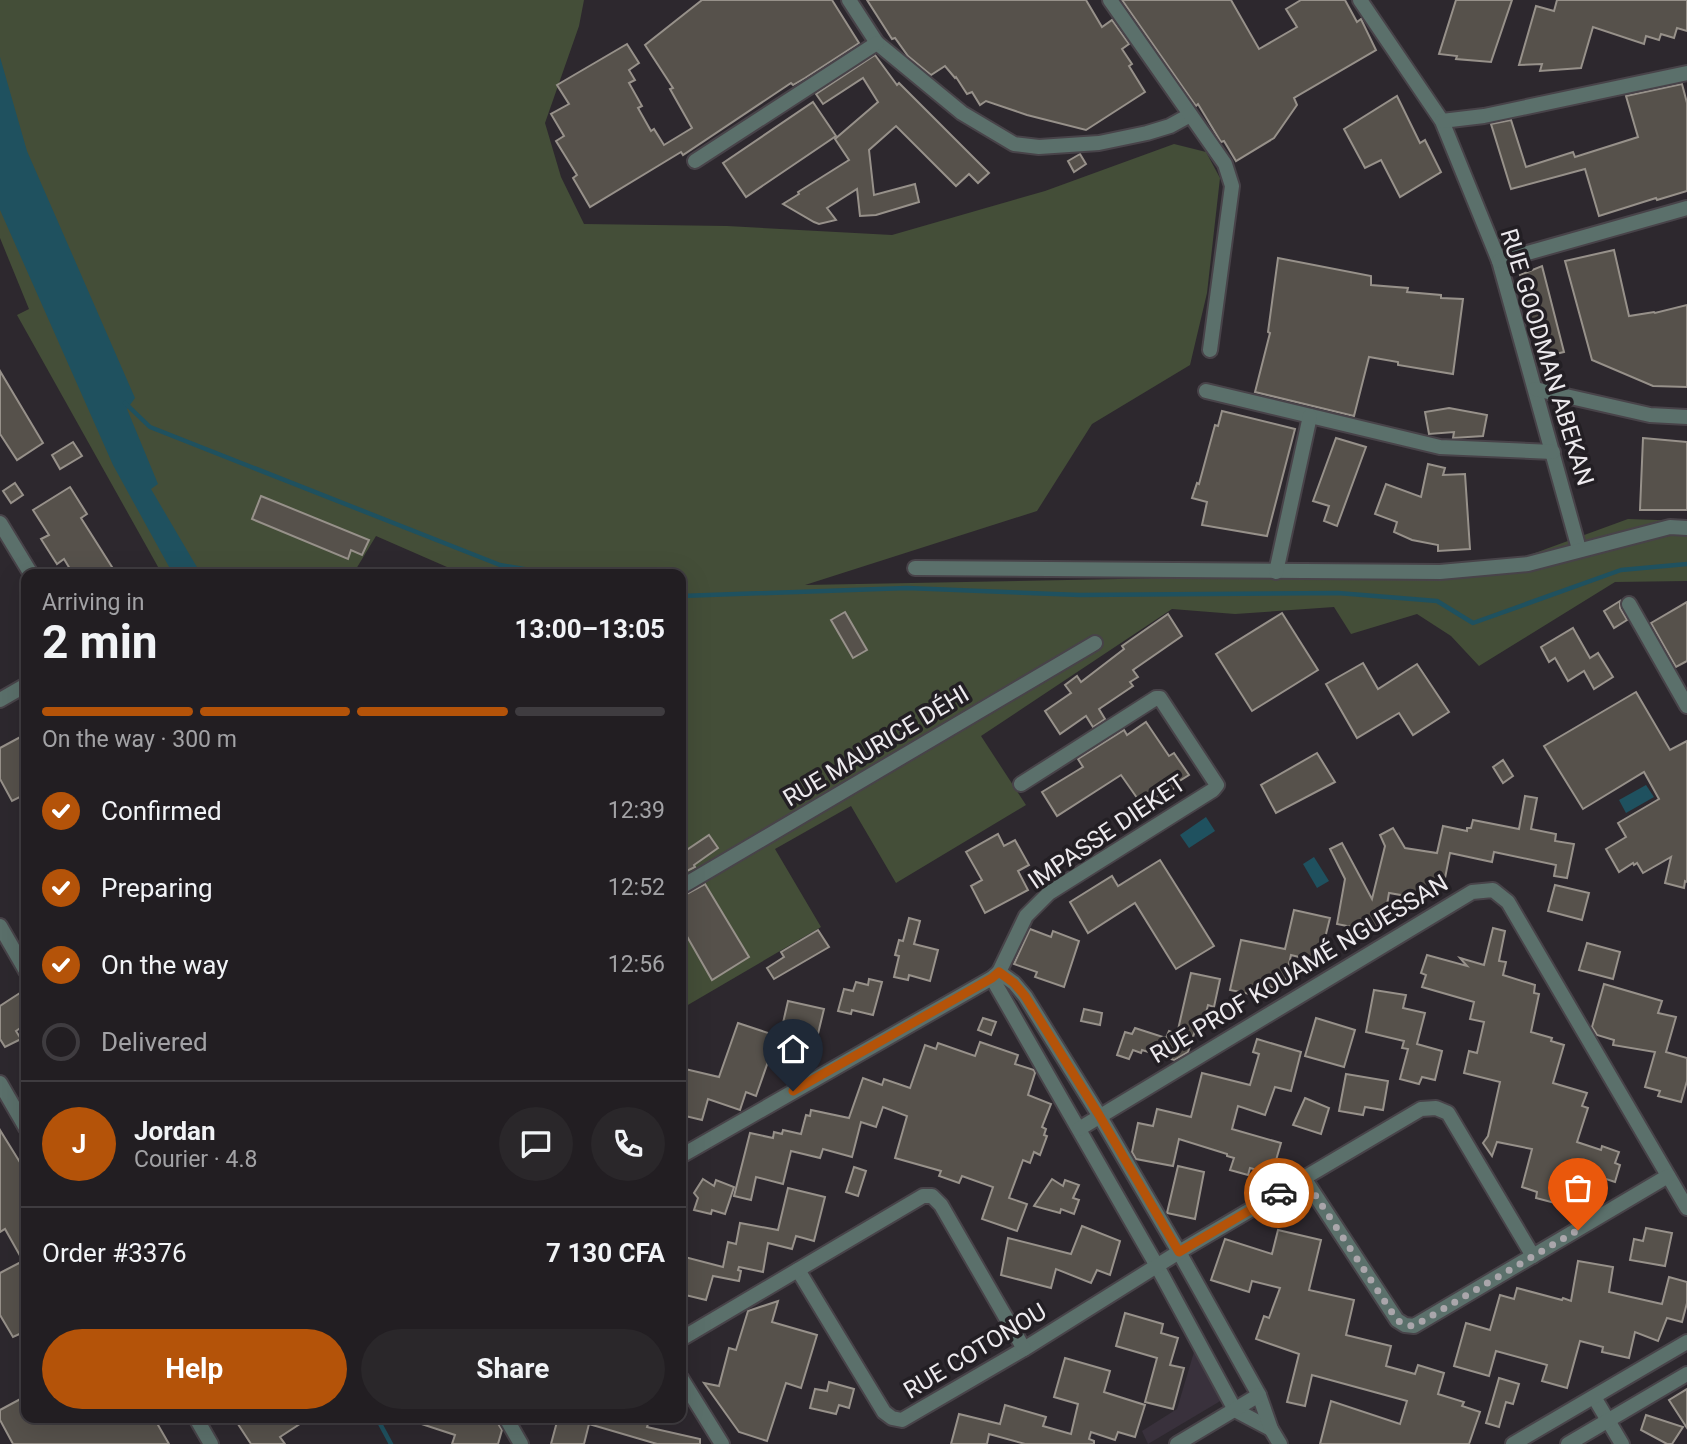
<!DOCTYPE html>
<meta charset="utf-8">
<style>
body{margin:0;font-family:Roboto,sans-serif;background:#2a272a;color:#f1f3f6;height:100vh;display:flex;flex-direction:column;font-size:26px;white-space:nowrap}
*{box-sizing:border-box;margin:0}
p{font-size:23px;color:#a2a2a5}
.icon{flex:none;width:38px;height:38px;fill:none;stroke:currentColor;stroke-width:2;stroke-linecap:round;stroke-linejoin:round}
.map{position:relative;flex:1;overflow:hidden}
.panel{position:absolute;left:21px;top:569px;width:665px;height:854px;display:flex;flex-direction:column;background:#221e22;border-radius:14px;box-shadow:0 7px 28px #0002,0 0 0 2px #3f3c40}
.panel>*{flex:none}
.pin{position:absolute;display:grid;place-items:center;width:60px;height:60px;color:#fff;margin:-72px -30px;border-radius:50% 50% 50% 0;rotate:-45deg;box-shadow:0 0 7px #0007}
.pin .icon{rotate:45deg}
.courier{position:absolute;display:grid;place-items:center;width:70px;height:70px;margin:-35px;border:5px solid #b45309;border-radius:50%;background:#fff;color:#222;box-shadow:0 2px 9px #0007}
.summary em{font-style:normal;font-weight:700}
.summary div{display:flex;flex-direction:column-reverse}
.summary{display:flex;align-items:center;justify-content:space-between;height:119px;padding:0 21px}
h1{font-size:46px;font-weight:700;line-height:52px}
.bar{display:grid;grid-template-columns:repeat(4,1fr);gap:10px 7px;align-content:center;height:84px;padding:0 21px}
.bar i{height:9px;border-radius:5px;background:#3f3c40}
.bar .current{background:#b45309}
.bar p{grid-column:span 4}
.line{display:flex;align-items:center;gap:18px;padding:0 21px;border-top:2px solid #3f3c40}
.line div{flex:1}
.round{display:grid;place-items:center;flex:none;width:74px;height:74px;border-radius:37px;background:#2a272a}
ol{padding:0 21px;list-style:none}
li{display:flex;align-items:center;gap:21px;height:77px}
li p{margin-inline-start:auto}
li .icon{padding:7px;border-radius:50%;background:#b45309;color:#fff;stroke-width:4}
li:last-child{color:#a2a2a5}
li i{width:38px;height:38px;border:4px solid #3f3c40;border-radius:50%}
.primary-button{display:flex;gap:14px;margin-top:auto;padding:14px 21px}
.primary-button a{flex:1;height:80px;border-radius:42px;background:#b45309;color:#fff;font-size:28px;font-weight:700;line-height:80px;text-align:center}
.primary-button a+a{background:#2a272a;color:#f1f3f6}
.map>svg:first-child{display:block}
</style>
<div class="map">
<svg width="1687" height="1444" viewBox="0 0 1687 1444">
<rect width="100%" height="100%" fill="#2d282e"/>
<path fill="#39313c" d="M1194,1352L1222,1400L1148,1444L1142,1431L1177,1409Z"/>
<path fill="#444e38" d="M0,0H584L579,26L545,123L561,177L584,224L727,226L892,235L1045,191L1174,144L1206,152L1220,178L1207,293L1190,365L1092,424L1037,511L805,585L1483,572L1628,519L1687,521V581L1615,582L1479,666L1451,636L1417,614L1351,634L1334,607L1235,614L1172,609L981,736L1026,805L896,883L851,806L775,849L821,927L681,1009V574H463L376,536L353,574H162L17,315L29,309L0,238Z"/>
<g fill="#1f515f">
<path d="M0,57L27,151L135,398L127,409L158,484L151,489L201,574H173L113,465L0,210Z"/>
<path d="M1646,785L1654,797L1626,813L1619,800Z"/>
<path d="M1206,817L1215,831L1189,848L1180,835Z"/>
<path d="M1314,857L1329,881L1317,888L1303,864Z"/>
</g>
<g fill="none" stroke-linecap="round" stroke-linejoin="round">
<g stroke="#1f515f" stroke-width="4.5">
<path d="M125,403L150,427L500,565L553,574"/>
<path d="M681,596L907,588L1080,595L1338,593L1437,601L1473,623L1621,570L1687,564"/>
<path d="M377,1418L391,1444"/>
</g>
</g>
<g fill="#56514b" stroke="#97918a" stroke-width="2">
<path d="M702,0H832L859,43L805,78L793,85L791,83L683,155L681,152L590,207L573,178L577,175L556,141L564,136L551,114L569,104L557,85L627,44L639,63L629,70L635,80L629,83L642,106L638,108L651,131L654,129L664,145L692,128L670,89L673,88L645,45Z"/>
<path d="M867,0H1086L1102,27L1112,20L1129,44L1122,49L1132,64L1129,66L1145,92L1086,130L1027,115L986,101L980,105L972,92L967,94L956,77L955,78L945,66L931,75L908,56L895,38L892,39Z"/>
<path d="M1122,0H1231L1259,49L1297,27L1286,9L1301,0H1345L1357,22L1361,19L1376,50L1294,98L1297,105L1274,138L1236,161L1224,141L1221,142L1198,104L1196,106Z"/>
<path d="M1456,0H1512L1491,62L1456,59L1457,56L1439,54Z"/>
<path d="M1557,0H1687V31L1677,28L1674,38L1661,34L1659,40L1646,36L1644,44L1593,27L1581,68L1540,71L1542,64L1519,65L1536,6L1554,11Z"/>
<path d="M875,55L897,85L899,83L989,173L978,183L969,174L956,186L896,126L869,150L874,195L915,184L919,202L876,215L860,216L857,189L827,208L836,220L819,224L814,222L783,204L799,194L798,192L849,160L835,139L878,102L863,78L823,104L816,94Z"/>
<path d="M1682,84L1687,103V191L1657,200L1656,198L1599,216L1585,169L1511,189L1491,124L1511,120L1526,167L1573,152L1575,157L1638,137L1626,96Z"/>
<path d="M1397,96L1420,143L1425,140L1441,172L1400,197L1381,160L1365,168L1344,129Z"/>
<path d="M813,102L836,136L746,197L723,163Z"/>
<path d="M1080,154L1086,164L1074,172L1068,161Z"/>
<path d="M1614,250L1629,316L1654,312L1655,313L1687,305V387L1653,386L1592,360L1565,261Z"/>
<path d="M1278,258L1371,276V285L1408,288L1407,292L1441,295V298L1463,299L1453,374L1398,365V362L1369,357L1354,416L1255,392L1270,333L1268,332Z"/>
<path d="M1542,266L1564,352L1539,358L1520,275Z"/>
<path d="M0,371L43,443L17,460L0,434Z"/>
<path d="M1449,408L1487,415L1483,436L1453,438L1454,432L1429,434L1425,412Z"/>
<path d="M1222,411L1295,429L1267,536L1202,525L1207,502L1192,498L1197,483L1199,484L1215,425L1218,426Z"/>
<path d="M1336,438L1366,447L1337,526L1324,521L1329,506L1313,501Z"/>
<path d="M1643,438L1687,442V510H1640Z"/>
<path d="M73,442L82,456L60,469L52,455Z"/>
<path d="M1428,464L1445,468L1443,475L1465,474L1470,549L1438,551V545L1412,540L1394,532L1397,522L1375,514L1386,484L1421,497Z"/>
<path d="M15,483L23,495L11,503L3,491Z"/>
<path d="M70,487L87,514L81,518L112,567L101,574H73L64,559L57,564L41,539L49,535L33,510Z"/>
<path d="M261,496L369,540L362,555L351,550L348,559L252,519Z"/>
<path d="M1620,601V608L1627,620L1614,628L1604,611Z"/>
<path d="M1687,602V661L1676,667L1651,623Z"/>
<path d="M845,612L867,650L853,658L831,620Z"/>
<path d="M1282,613L1318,670L1252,711L1216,654Z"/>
<path d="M1168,614L1182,636L1133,670L1138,677L1130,682L1133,686L1099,709L1105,719L1093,727L1086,716L1060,734L1045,711L1071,693L1065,685L1077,676L1081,682L1124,649L1122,646Z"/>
<path d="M1573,628L1590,658L1598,653L1613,677L1594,689L1584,671L1568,681L1555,658L1549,662L1541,647Z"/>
<path d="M1363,663L1378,689L1417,664L1449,712L1413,735L1399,713L1357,738L1326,684Z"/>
<path d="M1636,692L1670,750L1687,741V882L1685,881L1684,888L1665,883L1671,857L1643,873L1637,863L1634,865L1633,863L1619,872L1606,849L1626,837L1618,823L1659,799L1644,772L1583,809L1544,746Z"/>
<path d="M1146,722L1169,756L1174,753L1189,775L1178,782L1180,784L1160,798L1158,795L1142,805L1121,775L1057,816L1042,792L1083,767L1078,759L1124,730L1127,735Z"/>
<path d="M26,734V794L12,801L0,779V748Z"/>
<path d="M1317,753L1335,782L1276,813L1261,785Z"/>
<path d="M1503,760L1513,776L1503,783L1493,767Z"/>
<path d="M1525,796L1537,798L1531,829L1556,834L1555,841L1574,844L1567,878L1554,876L1556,865L1494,852L1492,862L1450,853L1445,878L1440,877L1437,891L1426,889L1424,899L1389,893L1383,928L1358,923L1357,928L1337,924L1345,879L1330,849L1342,843L1372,899L1385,846L1380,835L1393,828L1405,848L1437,853L1443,826L1467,831V828H1471L1473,820L1519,829Z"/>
<path d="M998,834L1004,846L1015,840L1029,865L1018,871L1028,890L985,913L971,886L982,880L966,852Z"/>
<path d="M709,835L718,848L694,865L695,867L681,874V844L685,851Z"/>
<path d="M1160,860L1214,946L1176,969L1135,903L1088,933L1070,902L1112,876L1118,886Z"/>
<path d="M705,884L749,957L712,980L681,926V897Z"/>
<path d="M1555,885L1589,893L1582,920L1548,911Z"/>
<path d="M1294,910L1330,918L1319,962L1291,955L1284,987L1277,985L1276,988L1268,986L1265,997L1230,990L1241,940L1285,949Z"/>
<path d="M909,918L920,921L914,944L938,950L930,981L909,975L908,980L894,977L899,956L895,955L899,940L903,941Z"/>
<path d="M1493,928L1505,931L1499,961L1506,962L1503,975L1535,985L1534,993L1539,994L1531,1032L1552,1038L1551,1041L1564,1045L1553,1083L1587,1093L1582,1106L1588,1108L1577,1142L1601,1150L1602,1146L1619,1152L1615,1163L1620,1165L1615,1182L1600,1177L1598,1182L1563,1171L1555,1203L1536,1198L1537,1192L1522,1187L1532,1149L1497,1142L1492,1156L1483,1143L1488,1136L1500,1082L1464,1073L1469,1051L1477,1053L1484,1022L1470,1019L1474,1002L1422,987L1426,975L1421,973L1427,955L1467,966L1460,958L1484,965Z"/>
<path d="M1030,929L1051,937L1053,931L1079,941L1064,987L1035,977L1037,972L1014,964Z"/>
<path d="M818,930L829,947L774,979L767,968L784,957L781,952Z"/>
<path d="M1587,943L1620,952L1613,979L1579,970Z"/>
<path d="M1191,973L1220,979L1214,1007L1208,1005L1202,1029L1196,1028L1188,1052L1174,1060L1142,1050L1141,1053L1133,1050L1129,1059L1117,1055L1125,1032L1132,1034L1135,1028L1166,1038L1169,1031L1177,1034Z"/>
<path d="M869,979L882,982L873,1015L852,1010L851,1014L838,1011L844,989L853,991L856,982L868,985Z"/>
<path d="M1604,984L1662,1001L1658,1013L1676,1017L1666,1052L1687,1058V1081L1681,1102L1658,1096L1660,1091L1645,1087L1655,1052L1613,1045L1614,1040L1597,1035L1592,1027Z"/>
<path d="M26,989V1024L16,1031L21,1039L5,1047L0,1039V1006Z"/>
<path d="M1374,990L1406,995L1403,1008L1425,1013L1417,1044L1442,1051L1435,1080L1422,1077L1419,1084L1400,1079L1408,1049L1402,1048L1404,1041L1366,1032Z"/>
<path d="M788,1001L824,1009L816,1042L809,1040L806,1052L778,1045Z"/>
<path d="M1084,1009L1102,1013L1100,1025L1081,1021Z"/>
<path d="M983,1018L996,1022L991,1035L978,1030Z"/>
<path d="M1316,1018L1355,1030L1344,1067L1305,1056Z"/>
<path d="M738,1023L777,1036L756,1096L746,1092L740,1110L708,1099L702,1120L681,1115V1068L719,1077Z"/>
<path d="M1257,1039L1301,1052L1291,1091L1275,1087L1265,1115L1238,1106L1232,1129L1281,1143L1272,1174L1250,1168L1248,1175L1230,1170L1234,1158L1227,1156V1154L1179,1139L1173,1166L1136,1159L1132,1152L1138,1123L1153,1126L1157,1109L1191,1117L1202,1073L1250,1085L1259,1054L1253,1052Z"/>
<path d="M980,1042L1018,1055L1015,1064L1034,1070L1035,1073L1028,1095L1051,1104L1042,1127L1046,1129L1044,1135L1047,1136L1040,1155L1034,1152L1030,1163L1023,1160L1009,1198L1027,1204L1017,1231L982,1219L993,1187L962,1176L959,1183L939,1176L941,1171L895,1158L907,1116L883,1107L876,1127L861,1122L852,1157L823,1149L820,1158L791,1151L783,1184L756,1177L751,1200L734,1196L750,1133L773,1138L774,1132L782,1134L783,1130L801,1134L806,1115L810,1116L811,1110L849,1118L863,1078L882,1085L884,1079L910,1088L925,1045L936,1049L938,1043L975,1056Z"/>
<path d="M1346,1074L1388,1081L1383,1110L1365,1107L1363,1115L1339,1111Z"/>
<path d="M1305,1098L1329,1108L1321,1134L1293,1125Z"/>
<path d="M0,1130L26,1172V1331L13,1337L0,1315V1273L23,1261L5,1229L0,1232Z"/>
<path d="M1178,1166L1204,1172L1195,1219L1167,1213Z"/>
<path d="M854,1167L866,1171L858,1196L846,1192Z"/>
<path d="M703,1179L714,1186L716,1180L734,1187L725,1214L712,1210L711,1214L694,1210L698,1198L694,1193Z"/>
<path d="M1052,1179L1063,1186L1065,1180L1079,1185L1073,1198L1079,1200L1074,1214L1061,1209L1060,1213L1034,1206Z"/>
<path d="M788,1188L825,1197L814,1241L796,1236L792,1249L768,1243L763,1272L739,1267L738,1270L741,1271L739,1281L713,1276L706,1300L681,1294V1256L723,1267L728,1242L736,1244L740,1223L778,1230Z"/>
<path d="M1082,1226L1120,1241L1110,1275L1097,1270L1091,1283L1056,1269L1051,1288L1001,1275L1008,1238L1071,1254Z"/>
<path d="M1646,1228L1672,1233L1665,1266L1630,1260L1634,1239L1643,1241Z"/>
<path d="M1278,1230L1321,1240L1309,1290L1354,1300L1346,1335L1391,1346L1386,1366L1415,1374L1418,1365L1444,1373L1438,1394L1464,1402L1462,1406L1480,1412L1469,1444H1320L1331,1401L1400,1424L1407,1401L1312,1375L1305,1406L1287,1402L1299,1354L1256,1339L1264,1316L1269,1318L1280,1288L1252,1281L1249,1292L1211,1280L1225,1239L1272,1254Z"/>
<path d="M1578,1261L1613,1267L1609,1292L1662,1304L1669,1277L1687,1282V1303L1682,1322L1667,1318L1658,1341L1635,1332L1629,1358L1602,1352L1603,1347L1580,1341L1567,1388L1542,1381L1547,1365L1496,1351L1489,1376L1454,1366L1466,1323L1490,1330L1500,1295L1514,1299L1517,1288L1562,1300L1563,1298L1571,1301Z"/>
<path d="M778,1301L772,1322L817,1335L801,1388L786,1383L767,1441L739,1432L704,1383L719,1386L729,1348L736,1350L748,1311Z"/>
<path d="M1125,1313L1163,1324L1161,1333L1178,1338L1170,1365L1184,1368L1173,1409L1145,1402L1157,1358L1116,1346Z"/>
<path d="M1065,1358L1110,1371L1104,1392L1145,1405L1135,1437L1118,1432L1115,1440L1091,1432L1089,1439L1094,1441V1444H1025L989,1434L987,1444H951L959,1414L1000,1424L1005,1405L1046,1417L1043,1426L1071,1434L1078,1404L1054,1397Z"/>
<path d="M1499,1378L1519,1384L1513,1404L1506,1402L1499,1427L1486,1423Z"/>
<path d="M829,1382L854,1389L849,1408L839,1405L836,1414L810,1408L815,1389L827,1391Z"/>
<path d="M1687,1389V1428L1669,1400Z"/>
<path d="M26,1396V1418H154L169,1444H13L0,1420V1410Z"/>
<path d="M1646,1415L1683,1427L1672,1444H1667L1641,1430Z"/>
<path d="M234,1418H309L280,1437L285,1444H251Z"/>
<path d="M410,1418H478L497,1422L502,1430L498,1444H452L455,1435L409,1420Z"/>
<path d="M558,1418H650L647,1427L700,1439V1444H657L589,1424L584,1444H551Z"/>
</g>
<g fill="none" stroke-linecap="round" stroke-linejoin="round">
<defs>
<g id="street">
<path d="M849,0L877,43L962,113L1014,144L1039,147L1099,143L1147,133L1170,126L1190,115"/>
<path d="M1110,0L1225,164L1232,186L1210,350"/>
<path d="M1360,0L1442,121L1499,261L1579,549"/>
<path d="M1442,121L1484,116L1687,73"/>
<path d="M695,161L877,43"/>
<path d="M1499,261L1687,208"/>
<path d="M1535,389L1650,415L1687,417"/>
<path d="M1206,391L1440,447L1553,452"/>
<path d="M0,523L31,574"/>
<path d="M915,568L1440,572L1528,564L1670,527L1687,528"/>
<path d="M1276,572L1310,416"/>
<path d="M1629,604L1687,706"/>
<path d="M0,700L26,685"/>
<path d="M681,887L1095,643"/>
<path d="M0,926L26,971"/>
<path d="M999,972L1026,916L1049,893L1213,790L1217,785L1160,698H1156L1021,784"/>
<path d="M992,978L1157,1266L1235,1410L1271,1429"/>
<path d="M0,1083L26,1128"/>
<path d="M1079,1129L1472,892L1493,890L1508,902L1687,1208"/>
<path d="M681,1156L992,978L999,972L1014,983L1025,996L1099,1115L1179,1252L1259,1395L1271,1429L1280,1444"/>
<path d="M1304,1178L1397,1320L1405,1325L1414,1326L1668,1176"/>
<path d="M798,1270L884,1412L892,1418L902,1420L1024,1349L1179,1252L1421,1109L1436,1108L1448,1113L1533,1256"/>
<path d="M681,1339L923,1196H932L941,1205L1024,1349"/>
<path d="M681,1378L722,1444"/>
<path d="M1594,1397L1622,1444"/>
<path d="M196,1418L211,1444"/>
<path d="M506,1418L521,1444"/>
<path d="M1177,1444L1259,1395"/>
<path d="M1513,1444L1687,1342"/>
<path d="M1568,1444L1687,1374"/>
</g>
</defs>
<use href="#street" stroke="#484349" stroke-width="18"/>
<use href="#street" stroke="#5b706b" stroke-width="14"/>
</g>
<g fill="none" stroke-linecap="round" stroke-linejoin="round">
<path stroke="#aaa6ab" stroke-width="7" stroke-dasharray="0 12.6" d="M1279,1193L1304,1178L1397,1320L1405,1325L1414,1326L1578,1230"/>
<path stroke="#b45309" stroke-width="9" d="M793,1091L992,978L999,972L1014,983L1025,996L1099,1115L1179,1252L1279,1193"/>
</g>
<g text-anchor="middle" stroke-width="7" stroke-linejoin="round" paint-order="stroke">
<g font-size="24" fill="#edeaee" stroke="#231f24">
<text transform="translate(1547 357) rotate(73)" y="8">RUE GOODMAN ABEKAN</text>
<text transform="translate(876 746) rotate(-31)" y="8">RUE MAURICE DÉHI</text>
<text transform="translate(1107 832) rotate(-34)" y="8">IMPASSE DIEKET</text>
<text transform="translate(1299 969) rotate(-31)" y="8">RUE PROF KOUAMÉ NGUESSAN</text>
<text transform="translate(975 1351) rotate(-31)" y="8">RUE COTONOU</text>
</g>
</g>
</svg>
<div class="pin" style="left:1578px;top:1230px;background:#ea580c"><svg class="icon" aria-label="bag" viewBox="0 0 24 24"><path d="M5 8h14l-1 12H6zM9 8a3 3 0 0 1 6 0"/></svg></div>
<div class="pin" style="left:793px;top:1091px;background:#1f2937"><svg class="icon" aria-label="home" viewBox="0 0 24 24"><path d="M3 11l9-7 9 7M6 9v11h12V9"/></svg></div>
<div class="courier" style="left:1279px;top:1193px"><svg class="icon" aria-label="car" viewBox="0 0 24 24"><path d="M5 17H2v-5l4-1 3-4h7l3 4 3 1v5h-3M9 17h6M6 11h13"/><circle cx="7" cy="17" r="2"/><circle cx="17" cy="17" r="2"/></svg></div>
<section class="panel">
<div class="summary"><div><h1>2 min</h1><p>Arriving in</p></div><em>13:00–13:05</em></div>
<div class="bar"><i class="current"></i><i class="current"></i><i class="current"></i><i></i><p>On the way · 300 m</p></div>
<ol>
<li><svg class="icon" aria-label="check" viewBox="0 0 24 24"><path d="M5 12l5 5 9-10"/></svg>Confirmed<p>12:39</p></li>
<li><svg class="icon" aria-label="check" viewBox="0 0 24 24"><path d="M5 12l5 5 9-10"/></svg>Preparing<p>12:52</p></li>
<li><svg class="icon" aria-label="check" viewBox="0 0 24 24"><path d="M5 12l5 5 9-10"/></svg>On the way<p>12:56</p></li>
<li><i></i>Delivered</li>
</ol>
<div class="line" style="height:126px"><b class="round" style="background:#b45309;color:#fff">J</b><div><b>Jordan</b><p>Courier · 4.8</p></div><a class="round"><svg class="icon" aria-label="chat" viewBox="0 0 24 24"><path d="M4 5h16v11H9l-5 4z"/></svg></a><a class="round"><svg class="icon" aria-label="phone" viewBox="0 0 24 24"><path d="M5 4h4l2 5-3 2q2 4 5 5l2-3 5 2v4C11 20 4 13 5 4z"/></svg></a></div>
<div class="line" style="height:91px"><div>Order #3376</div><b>7 130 CFA</b></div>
<div class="primary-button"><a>Help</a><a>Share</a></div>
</section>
</div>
